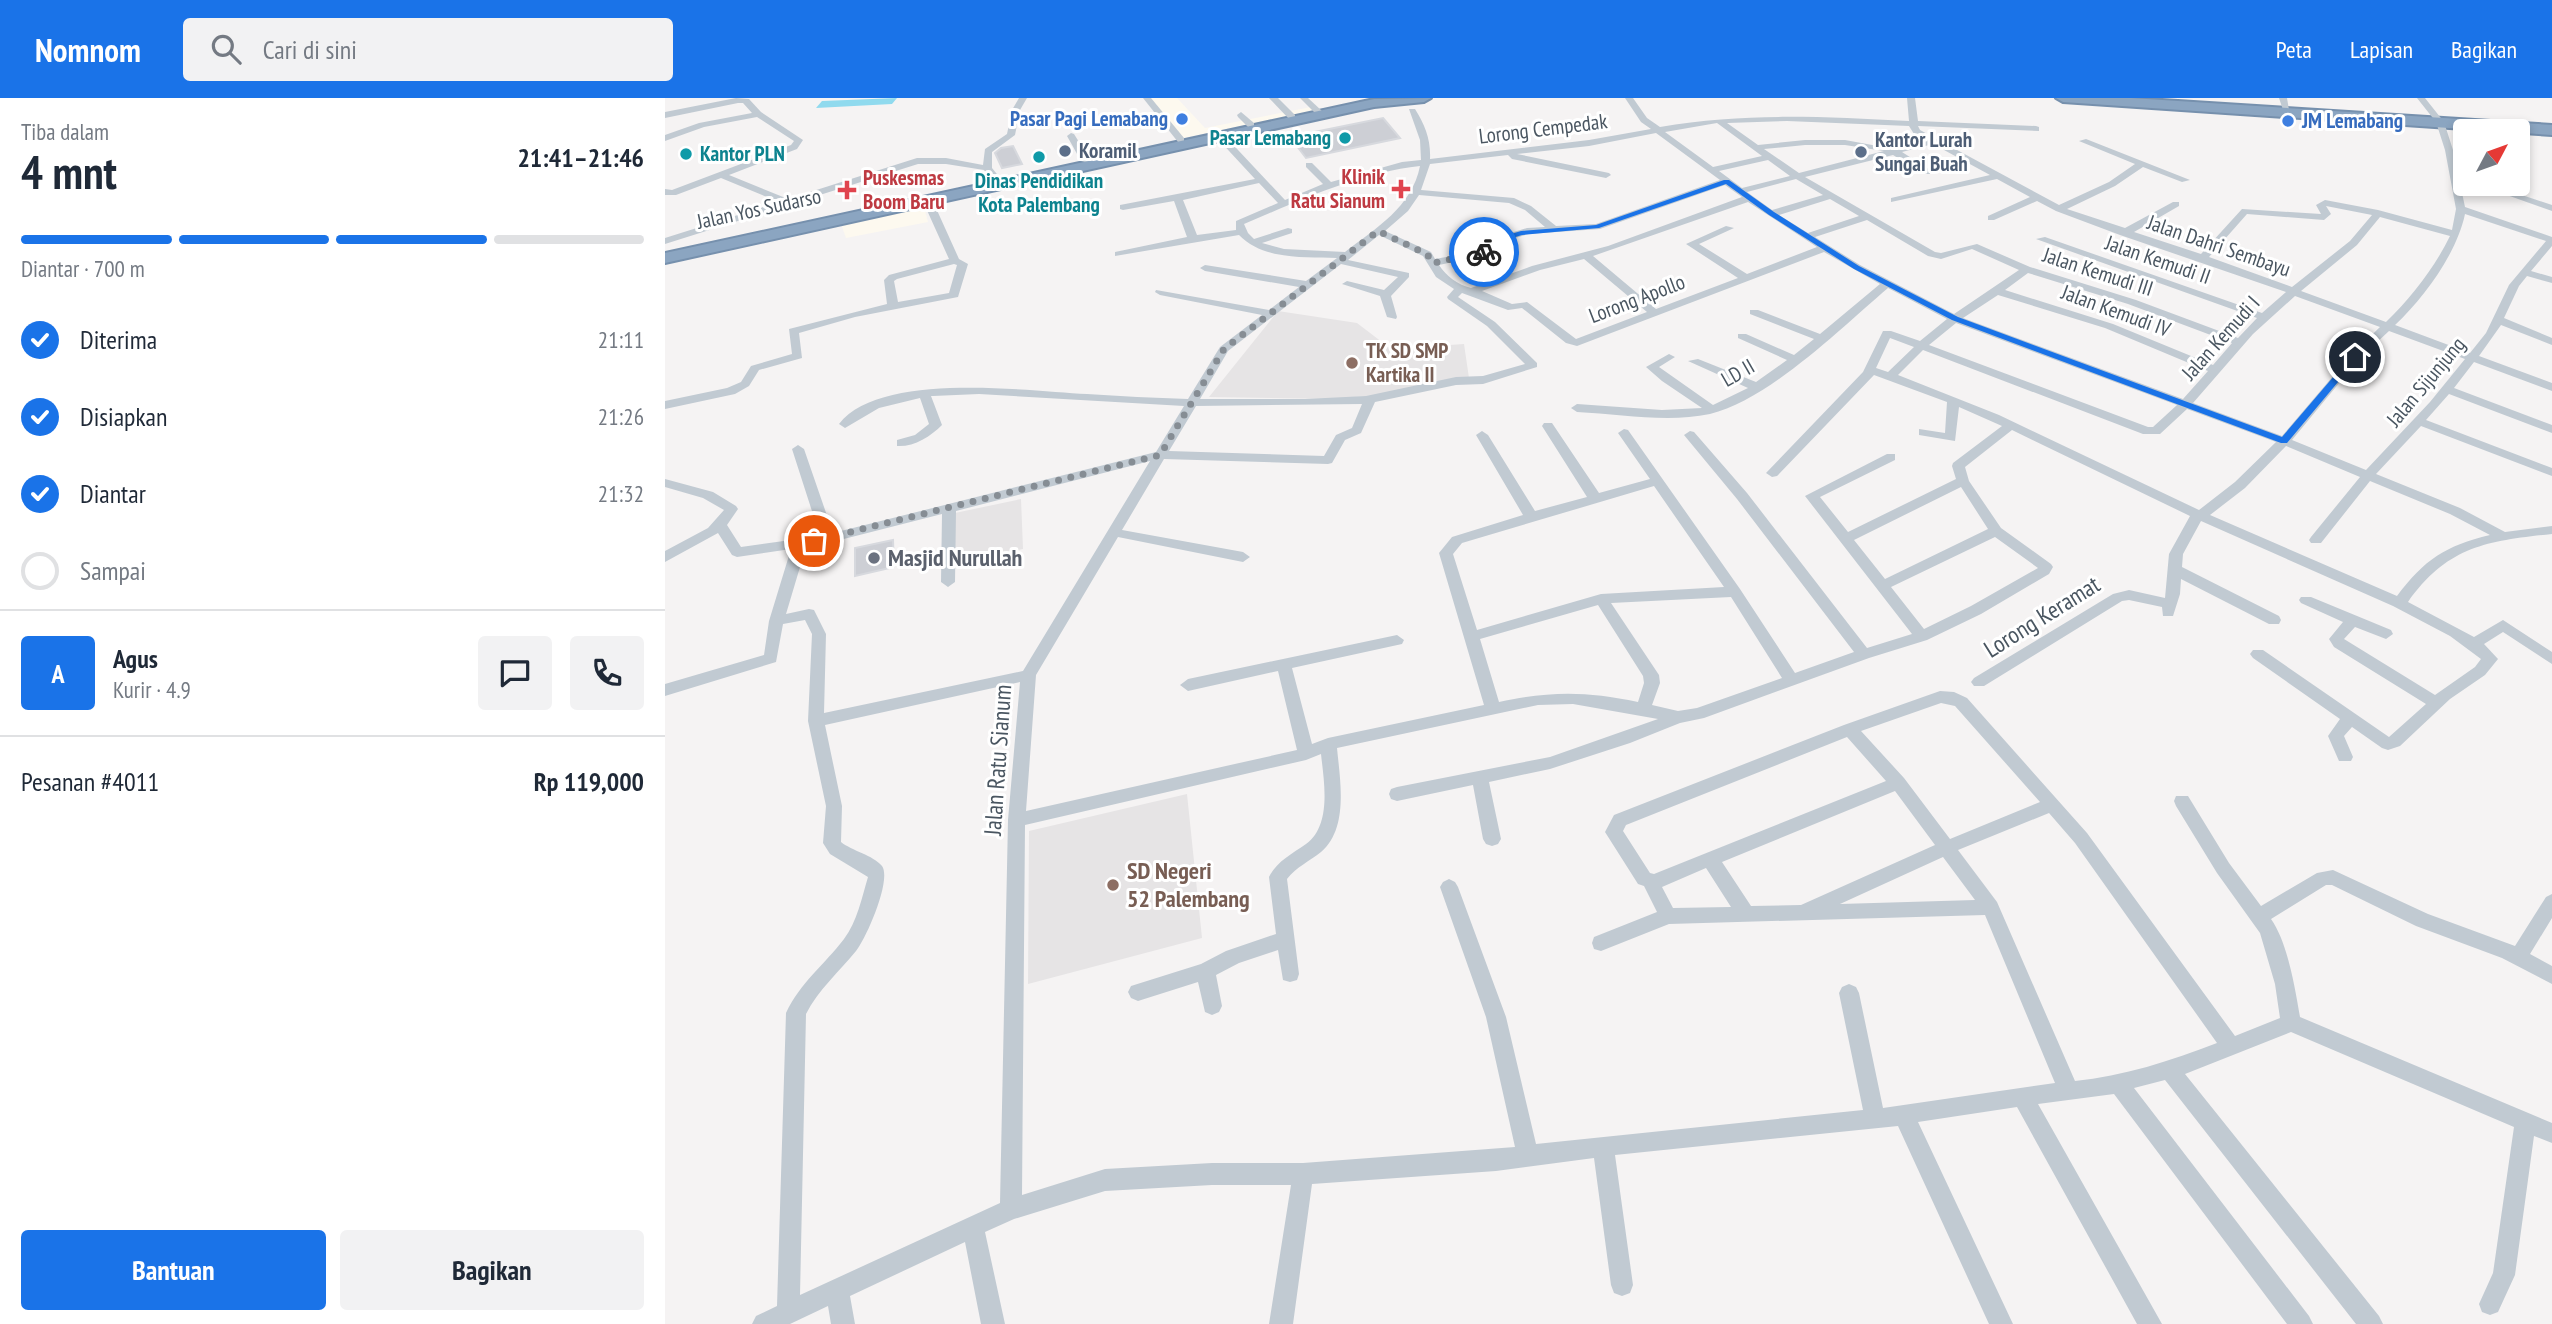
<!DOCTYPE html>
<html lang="id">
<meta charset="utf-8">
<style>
body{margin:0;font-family:"PT Sans Narrow",sans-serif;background:#f2f2f3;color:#1f2937;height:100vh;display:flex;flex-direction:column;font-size:26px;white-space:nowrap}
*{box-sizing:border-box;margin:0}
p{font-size:23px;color:#747a83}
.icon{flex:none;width:38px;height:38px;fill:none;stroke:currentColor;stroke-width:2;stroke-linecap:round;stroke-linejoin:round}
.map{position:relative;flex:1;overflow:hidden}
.drawer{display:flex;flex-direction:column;background:#fff;width:665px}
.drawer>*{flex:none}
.needle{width:46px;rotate:49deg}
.fabs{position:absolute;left:1788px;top:21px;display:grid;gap:14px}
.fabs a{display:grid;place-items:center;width:77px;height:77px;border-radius:7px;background:#fff;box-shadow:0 4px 10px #0003;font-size:35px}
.pin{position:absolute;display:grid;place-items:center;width:60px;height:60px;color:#fff;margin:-30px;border:4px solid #fff;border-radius:50%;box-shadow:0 2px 7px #0007}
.courier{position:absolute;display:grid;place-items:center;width:70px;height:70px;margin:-35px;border:5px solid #1a73e8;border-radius:50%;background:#fff;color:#222;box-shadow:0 2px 9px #0007}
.summary em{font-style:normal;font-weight:800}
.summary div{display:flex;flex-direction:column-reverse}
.summary{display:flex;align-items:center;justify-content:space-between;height:119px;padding:0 21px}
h1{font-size:46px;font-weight:800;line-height:52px}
.bar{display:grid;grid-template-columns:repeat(4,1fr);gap:10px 7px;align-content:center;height:84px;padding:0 21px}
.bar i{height:9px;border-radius:5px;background:#e0e1e3}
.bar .on{background:#1a73e8}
.bar p{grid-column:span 4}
.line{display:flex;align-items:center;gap:18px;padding:0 21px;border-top:2px solid #e0e1e3}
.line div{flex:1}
.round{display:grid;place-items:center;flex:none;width:74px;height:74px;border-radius:7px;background:#f2f2f3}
ol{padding:0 21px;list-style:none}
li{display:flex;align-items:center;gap:21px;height:77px}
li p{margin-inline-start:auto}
li .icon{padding:7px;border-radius:50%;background:#1a73e8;color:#fff;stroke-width:4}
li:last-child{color:#747a83}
li i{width:38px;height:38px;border:4px solid #e0e1e3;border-radius:50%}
.cta{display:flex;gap:14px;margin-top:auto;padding:14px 21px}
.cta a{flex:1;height:80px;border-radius:7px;background:#1a73e8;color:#fff;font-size:28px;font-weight:800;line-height:80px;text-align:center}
.cta a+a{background:#f2f2f3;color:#1f2937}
header{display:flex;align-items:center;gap:42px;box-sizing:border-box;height:98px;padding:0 35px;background:#1a73e8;color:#fff}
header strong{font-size:33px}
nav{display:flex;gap:38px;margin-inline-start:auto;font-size:24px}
.search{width:490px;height:63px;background:#f2f2f3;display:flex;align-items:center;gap:18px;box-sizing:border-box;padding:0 24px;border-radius:7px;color:#747a83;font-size:26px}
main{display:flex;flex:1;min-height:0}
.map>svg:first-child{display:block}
</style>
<header>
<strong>Nomnom</strong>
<div class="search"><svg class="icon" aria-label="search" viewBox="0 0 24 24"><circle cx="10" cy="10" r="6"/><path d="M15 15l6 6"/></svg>Cari di sini</div>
<nav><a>Peta</a><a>Lapisan</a><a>Bagikan</a></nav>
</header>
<main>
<section class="drawer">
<div class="summary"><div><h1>4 mnt</h1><p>Tiba dalam</p></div><em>21:41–21:46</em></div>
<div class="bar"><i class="on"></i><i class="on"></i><i class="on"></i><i></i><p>Diantar · 700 m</p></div>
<ol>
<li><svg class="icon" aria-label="check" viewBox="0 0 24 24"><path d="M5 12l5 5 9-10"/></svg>Diterima<p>21:11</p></li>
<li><svg class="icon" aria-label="check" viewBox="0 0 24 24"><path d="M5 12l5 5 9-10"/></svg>Disiapkan<p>21:26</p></li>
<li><svg class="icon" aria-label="check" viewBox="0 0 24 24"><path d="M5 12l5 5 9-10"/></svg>Diantar<p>21:32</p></li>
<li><i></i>Sampai</li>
</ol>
<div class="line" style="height:126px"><b class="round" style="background:#1a73e8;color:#fff">A</b><div><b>Agus</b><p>Kurir · 4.9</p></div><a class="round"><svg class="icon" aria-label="chat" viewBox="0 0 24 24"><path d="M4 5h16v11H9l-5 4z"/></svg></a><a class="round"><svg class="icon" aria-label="phone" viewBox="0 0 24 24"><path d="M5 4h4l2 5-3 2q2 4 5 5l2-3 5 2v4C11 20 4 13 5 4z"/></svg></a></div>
<div class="line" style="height:91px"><div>Pesanan #4011</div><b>Rp 119,000</b></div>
<div class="cta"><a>Bantuan</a><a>Bagikan</a></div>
</section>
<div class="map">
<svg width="1887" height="1226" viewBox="0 0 1887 1226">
<rect width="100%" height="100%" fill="#f5f3f3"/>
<g fill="#fdf9ef">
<path d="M485,0H512L540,30L646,9L648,13L518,40Z"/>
<path d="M258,105L263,124L181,140L175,123Z"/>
</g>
<g fill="#e6e4e5">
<path d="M613,213L692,225L726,251L799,246L804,280L726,296L666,301L544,299Z"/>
<path d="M356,401L358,451L289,465L290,415Z"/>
<path d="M522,696L537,840L363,886L364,733Z"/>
</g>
<path fill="#90daee" d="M232,0L227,6L151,10L157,3Z"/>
<g fill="#cdcfd5" stroke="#d7d9de" stroke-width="2">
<path d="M718,20L735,40L641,60L625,39Z"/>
<path d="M348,48L357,66L337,70L330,55L336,50Z"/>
<path d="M228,442L229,469L190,478V450Z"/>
</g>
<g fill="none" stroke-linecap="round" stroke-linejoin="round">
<defs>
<g id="highway">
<path d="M766,0L759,4L709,9L536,47L0,165V155L709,1Z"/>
<path d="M1391,0H1466L1887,27V37L1398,4Z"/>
</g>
</defs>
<use href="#highway" stroke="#7690ad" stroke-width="4"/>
<g fill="#c1cad2" fill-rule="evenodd">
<path d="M71,0L84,1L96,14L138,42L132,51L64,77L123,101L252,60H281L318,67L320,51L342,36L347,12L354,0H362L355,12L350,37L327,54V70L340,86L338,88H332L319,72L281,66H253L0,146V140L114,104L56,80L11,97H0V91L7,92L126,47L129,43L92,19L39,29L0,43V37L34,25L87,15L78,5H73L0,20V14Z"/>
<path d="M478,0H486L519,40V44H513Z"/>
<path d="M604,0H613L630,17V21H624Z"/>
<path d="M635,0H643L657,13L650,15Z"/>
<path d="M960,0H968L982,20L995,29C1081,14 1157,19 1244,23L1242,0H1250L1253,23L1371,28L1374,29V33L1253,28L1255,32L1394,107L1444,84L1470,66L1414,43L1421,41L1525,82L1517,84L1478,69L1450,88L1402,111L1460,130L1508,104H1514V108L1469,134L1536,156L1577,111L1656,116L1651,107L1660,102L1713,112L1787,132L1791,111L1780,52L1771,24L1752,0H1760L1779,24L1788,52L1800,109L1887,139V148L1866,173L1887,179V185L1862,178L1854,188L1839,220L1887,240V247L1836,227L1814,258L1887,285V293L1809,264L1789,290L1887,327V335L1784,296L1761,322L1887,370V378L1756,328L1711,376L1795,410L1840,434L1887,428V436C1822,443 1783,448 1743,504L1809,539L1838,522L1887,554V566L1838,534L1819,546L1833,561L1820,577L1785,601L1735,648L1723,652L1717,650L1687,629L1679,638L1688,659L1686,663H1674L1663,638L1675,621L1588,560L1585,556L1588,552H1598L1724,639L1761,606L1669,549L1664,541L1678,524L1636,505L1634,502L1636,499H1646L1726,532L1728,536L1721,541L1690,529L1679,541L1770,597L1810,569L1816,561L1785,538L1728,508L1536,423L1518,456L1517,469L1614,518L1616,522L1614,526H1604L1516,481L1515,496L1508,518H1498L1497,509L1464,502L1457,503L1319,588H1309L1306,584L1309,580L1448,496L1464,492L1500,500L1504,456L1525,418L1347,332L1300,369L1304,383L1336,430L1386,466L1388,469L1384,476L1316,516L1262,542L1204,560L1039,620L1015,625L965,645L885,671L824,684L836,741L833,746L827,748L821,746L818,741L808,687L732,703L726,701L724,696L726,691L732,689L885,659L993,621L908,606L873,607L672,650C675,682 684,730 656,754C645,763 631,769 622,781L634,876L632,882L625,884L618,882L613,852L574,865L551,877L557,908L554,914L547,917L540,914L533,884L473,903L466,900L463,894L466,888L536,866L561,853L611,836L604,779C612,763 627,756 641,746C667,727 659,684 656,656L641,662L360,727L357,1097L440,1071L547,1065H638L850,1049L821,919L775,789L778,784L784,781L790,784L793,789L841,919L871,1046L1198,1012L1174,895L1177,889L1184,886L1191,889L1194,895L1218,1010L1390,985L1320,817L1004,826L936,853L929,851L927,845L929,839L992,814L979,788L973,786L940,734L949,717L1179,627L1275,593L1289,594L1302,600L1422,735L1570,938L1615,920L1610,886L1595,835L1552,775L1511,708L1509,703L1511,698H1523L1564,765L1596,808L1652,775L1668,772L1763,816L1850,848L1881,799L1887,796V820L1865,856L1887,868V886L1837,860L1751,828L1667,787H1661L1606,821C1623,845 1630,891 1635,919L1887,1025V1045L1869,1038L1850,1177L1833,1214L1825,1217L1817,1214L1814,1206L1828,1175L1849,1029L1626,934L1520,976L1714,1218L1718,1226H1691L1500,982L1469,990L1644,1218L1648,1226H1622L1449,996L1373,1006L1497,1226H1472L1352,1009L1253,1024L1348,1226H1324L1233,1028L950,1057L968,1187L965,1195L957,1198L949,1195L946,1187L929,1060L831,1073L647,1086L628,1226H604L626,1087H547L440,1093L349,1121L320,1134L340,1226H316L300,1144L185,1198L190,1226H166L163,1208L125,1226H87L91,1218L112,1208L121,915C135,885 159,867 179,841C192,824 197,799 203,779L165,756L158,745L161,708L143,623L147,536L140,522L118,526L111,564L0,598V586L99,557L104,523L126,451L72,459L67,457L53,435L0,464V453L43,430L59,412L38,400L0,389V381L48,394L71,408L73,411L62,427L76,449L155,438L127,351L133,347L139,351L168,435L491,354L519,308L314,296L268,298H266L277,327C265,339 249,349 232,348V342L250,337L264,326L255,300L214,310L180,330L174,326C215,273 362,293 422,296C455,298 489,300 523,301L555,249L597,217L495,197L490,194L491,192L604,212L634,189L540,173L535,170L540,167L641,183L672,160C639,159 598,162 574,137L450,158V154L522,139L509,103L458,112L455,111V107L590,81L552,40V36H558L620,102L658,86L641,69V65H647L666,84L737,64L756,62L755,42L744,11H750C760,27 766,42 765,61L924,42L986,31L976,24ZM1122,23L1244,28L1249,36L1262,43L1229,51L1180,42H1140L1093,47L1062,25ZM1052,25L1097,58L1048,69L1000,34ZM991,35L1055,82L931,126L891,128L866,108L849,100L756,92L765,66L843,57L847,61L941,80L946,77L944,75L852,56L924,48ZM1268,46L1325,77L1226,100V104L1332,81L1365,99L1323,118V122H1329L1372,103L1391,113L1455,137L1621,194L1597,215L1380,139L1371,141L1592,220L1573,240L1471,202L1365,169L1312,146L1276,155L1270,154L1140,79L1228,57L1259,76H1265V72L1237,54ZM1140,47H1180L1219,53L1134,75L1099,51ZM1103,62L1125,78L1077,90L1054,73ZM755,68C747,109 711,130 680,154L619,151L597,145L627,135V131L623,130L589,141L583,135L579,126C636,102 693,75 755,68ZM1131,81L1158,97L1107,112L1082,94ZM594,85L613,105L571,123V132L532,137L518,102ZM1060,87L1077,99L943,148L867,168L806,190C793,187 781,178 774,167L821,157L828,147L863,136L935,131ZM754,97L844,105L860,112L880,129L862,130L819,143L814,153L770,161L766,154L720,133L743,113ZM1165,101L1194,118L1143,135L1114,117ZM1083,104L1152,149L1082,176L1034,146L1069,130L1061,128L1021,146L1073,180L991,211L928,158ZM1661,108L1707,117L1685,143L1627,189L1544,159L1582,116L1659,122L1666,116ZM1800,116L1881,143L1844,187L1821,235L1805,255L1730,227C1759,200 1792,155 1800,116ZM1715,119L1785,138C1770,169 1746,200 1721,224L1636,193L1692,147ZM1202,122L1263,158L1276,161L1307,151L1354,172L1289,216L1195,167L1150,139ZM714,137L758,158L771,179L789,191L782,199L783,201L822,228L860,266L818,278L791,279L701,298L640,301H535L563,253L676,166L733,179L719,192L682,183L677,186L715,198L722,219L731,221L732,219L726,198L744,179V175L683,162ZM1159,154L1215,186L1155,236L1093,212H1085V216L1149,241L1129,257L1081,236H1073V240L1122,262L1091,284L1033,261L1023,263L1083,290L1048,307L994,269L1010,259L1004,256L981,269L997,283L1037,310L997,312L912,306L906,310L912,314C956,316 1002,325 1045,316C1104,302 1177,229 1223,190L1282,221L1255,243L1226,233H1218L1198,274L1101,375L1107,379L1112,378L1209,277L1282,304L1280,335L1254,331V337L1290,343L1294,309L1337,328L1288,365L1287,368L1291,381L1183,434L1155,399L1230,362V356H1222L1140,398L1247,536L1202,550L1082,395L1029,334L1025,333L1019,337L1072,401L1189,554L1130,575L1075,491L963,332L959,331L953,335L985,381L934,395L887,325H879L877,328L922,399L870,413L823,337L817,333L811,337L858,417L787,439L774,455L819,607L663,640L647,646L627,570L737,546L739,542L732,537L523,581L515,587L523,593L613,573L632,652L361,713L371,577L453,439L578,464L585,459L578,454L457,432L499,361L663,366L667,365L680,342L696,335L710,304L791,287L818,286L872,269V265L830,224L793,199L797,195L843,212L857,210L901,245L912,248ZM919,161L982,214L911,241L862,204L847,206L817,193L875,172ZM1363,175L1463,206L1567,245L1548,267L1448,226L1340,192ZM1333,197L1440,230L1543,273L1518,301L1298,220ZM1630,198L1715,229L1686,257L1617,338L1528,305L1588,236ZM1291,225L1512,307L1488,329H1483L1264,247ZM1724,233L1800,261L1765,304L1701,372L1627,342L1694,261ZM1225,240L1249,249L1223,274L1211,270ZM1258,252L1478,336H1495L1522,311L1611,344L1570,384L1534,412L1334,317L1233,277ZM697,306L687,330L671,337L659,358L504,353L531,308ZM1621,348L1695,379L1646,439L1644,442L1646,445H1656L1705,383L1785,416L1825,437C1780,448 1760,461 1732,498L1545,417L1580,390ZM485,363L358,573L159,615L161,536L149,512L144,511L121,516L141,449L163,445L277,416L276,484L283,489L290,484L291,413ZM989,388L1059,489L936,496L812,532L788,456L797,445ZM1296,389L1323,431L1220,481L1189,442ZM1330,439L1373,470L1306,508L1259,531L1226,489ZM1066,499L1117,580L1032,610L1013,613L987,607L995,585L994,577L946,505ZM933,507L978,578L979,585L973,604C921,593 885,593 834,604L815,541ZM355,584L343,722L335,1105L135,1197L141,916C153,892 174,874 191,853C201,841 227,782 217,768C208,757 187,753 176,744L177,708L160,627ZM1276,605L1290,608L1375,704L1285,741L1239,680L1196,633ZM1182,639L1221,683L989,776L985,775L958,733L961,727ZM1230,693L1270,747L1136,807L1086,808L1057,764ZM1384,715L1410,745L1552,945C1506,963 1458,978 1410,983L1332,804L1293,752ZM1278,759L1310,802L1175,806ZM1041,770L1066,809L1008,810L997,789Z"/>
<path d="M1614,0H1622L1624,12H1618Z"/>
<path d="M576,14L589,25V29H583L573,19L572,17Z"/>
<path d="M406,35L409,36L426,63L424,65L416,63L402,38Z"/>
<path d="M1811,86H1824L1887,107V113Z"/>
<path d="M258,97L266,99L294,161L303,166L293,199L190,219L134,235L137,260L94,272L84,288L70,296L0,311V303L62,290L76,284L86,268L127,256L124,231L222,206L219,182L224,177L284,161L256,99ZM289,166L292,167L284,195L233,204L229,183L232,181Z"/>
</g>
<use href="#highway" fill="#8ba5c1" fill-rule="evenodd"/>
</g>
<path fill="#1a73e8" d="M1059,82H1064L1109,114L1194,168L1293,219L1617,339L1687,257L1694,259L1622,345H1616L1287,222L1189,171L1104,117L1061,86L934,130L857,137L825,147L822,155L816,154L819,144L856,133L931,127Z"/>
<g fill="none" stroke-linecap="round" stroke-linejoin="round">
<path stroke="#868d94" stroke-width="7" stroke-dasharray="0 12.6" d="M149,443L495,357L559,251L713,133L762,156L768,165L819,154"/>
</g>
<g fill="#3f7fe0" stroke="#fff" stroke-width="2.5">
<circle cx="517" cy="21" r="7"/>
<circle cx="1623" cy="23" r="7"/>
</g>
<g fill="#0f9aa8" stroke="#fff" stroke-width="2.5">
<circle cx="680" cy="40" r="7"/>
<circle cx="21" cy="56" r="7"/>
<circle cx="374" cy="59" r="7"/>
</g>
<g fill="#5c6f8a" stroke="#fff" stroke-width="2.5">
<circle cx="400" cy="53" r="7"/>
<circle cx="1196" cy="54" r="7"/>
</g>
<g fill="#e0444e" stroke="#fff" stroke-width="2.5">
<path d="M732.5 80.5h7v7h7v7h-7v7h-7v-7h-7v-7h7z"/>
<path d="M178.5 81.5h7v7h7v7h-7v7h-7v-7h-7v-7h7z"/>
</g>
<g fill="#8d6e63" stroke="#fff" stroke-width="2.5">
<circle cx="687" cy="265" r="7"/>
<circle cx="448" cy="787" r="7"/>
</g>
<circle fill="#6b7280" stroke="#fff" stroke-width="2.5" cx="209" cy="460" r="7"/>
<g text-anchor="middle" stroke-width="6" stroke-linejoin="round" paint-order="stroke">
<g font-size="21" font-weight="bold" fill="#366cbe" stroke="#fff" text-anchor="end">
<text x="503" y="28">Pasar Pagi Lemabang</text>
<text x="1637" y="30" text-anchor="start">JM Lemabang</text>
</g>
<g font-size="21" fill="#4a5661" stroke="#fff">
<text transform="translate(878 31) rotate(-7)" y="7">Lorong Cempedak</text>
<text transform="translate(94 111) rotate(-12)" y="7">Jalan Yos Sudarso</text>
<text transform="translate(1554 148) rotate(19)" y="7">Jalan Dahri Sembayu</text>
<text transform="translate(1493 162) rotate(19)" y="7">Jalan Kemudi II</text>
<text transform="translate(1433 174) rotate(18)" y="7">Jalan Kemudi III</text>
<text transform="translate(972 201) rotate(-21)" y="7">Lorong Apollo</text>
<text transform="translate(1451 213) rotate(20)" y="7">Jalan Kemudi IV</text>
<text transform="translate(1556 240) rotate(-48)" y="7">Jalan Kemudi I</text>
<text transform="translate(1073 275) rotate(-30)" y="7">LD II</text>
<text transform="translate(1761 284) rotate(-50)" y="7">Jalan Sijunjung</text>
</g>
<g font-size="21" font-weight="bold" fill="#0d838f" stroke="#fff" text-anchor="end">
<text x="666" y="47">Pasar Lemabang</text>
<text x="35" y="63" text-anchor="start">Kantor PLN</text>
<text x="374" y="90" text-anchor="middle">Dinas Pendidikan<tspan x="374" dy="24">Kota Palembang</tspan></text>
</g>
<g font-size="21" font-weight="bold" fill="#4e5e75" stroke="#fff" text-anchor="start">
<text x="1210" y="49">Kantor Lurah<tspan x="1210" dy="24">Sungai Buah</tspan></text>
<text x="414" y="60">Koramil</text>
</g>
<g font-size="21" font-weight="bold" fill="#be3a42" stroke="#fff" text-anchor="end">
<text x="720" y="86">Klinik<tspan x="720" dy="24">Ratu Sianum</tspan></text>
<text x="198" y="87" text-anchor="start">Puskesmas<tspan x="198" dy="24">Boom Baru</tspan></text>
</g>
<g font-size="21" font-weight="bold" fill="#785e54" stroke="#fff" text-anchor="start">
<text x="701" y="260">TK SD SMP<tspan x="701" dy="24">Kartika II</tspan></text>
</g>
<g font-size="24" font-weight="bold" fill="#5b616d" stroke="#fff" text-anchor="start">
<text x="223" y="468">Masjid Nurullah</text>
</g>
<g font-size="24" fill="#4a5661" stroke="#fff">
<text transform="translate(1377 519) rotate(-32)" y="8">Lorong Keramat</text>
<text transform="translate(333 662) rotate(-86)" y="8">Jalan Ratu Sianum</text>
</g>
<g font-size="24" font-weight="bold" fill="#785e54" stroke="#fff" text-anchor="start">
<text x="462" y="781">SD Negeri<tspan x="462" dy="28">52 Palembang</tspan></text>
</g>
</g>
</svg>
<div class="fabs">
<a><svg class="needle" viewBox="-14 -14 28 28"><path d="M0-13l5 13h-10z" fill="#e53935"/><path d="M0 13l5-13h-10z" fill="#747a83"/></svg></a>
</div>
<div class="pin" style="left:149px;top:443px;background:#ea580c"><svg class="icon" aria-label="bag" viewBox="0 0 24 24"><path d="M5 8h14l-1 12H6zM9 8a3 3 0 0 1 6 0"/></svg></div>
<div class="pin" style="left:1690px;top:259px;background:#1f2937"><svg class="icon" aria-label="home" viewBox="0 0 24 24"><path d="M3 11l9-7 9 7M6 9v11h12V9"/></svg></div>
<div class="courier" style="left:819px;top:154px"><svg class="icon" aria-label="bike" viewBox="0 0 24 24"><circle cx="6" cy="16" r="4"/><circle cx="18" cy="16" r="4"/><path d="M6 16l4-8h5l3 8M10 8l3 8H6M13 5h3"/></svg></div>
</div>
</main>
